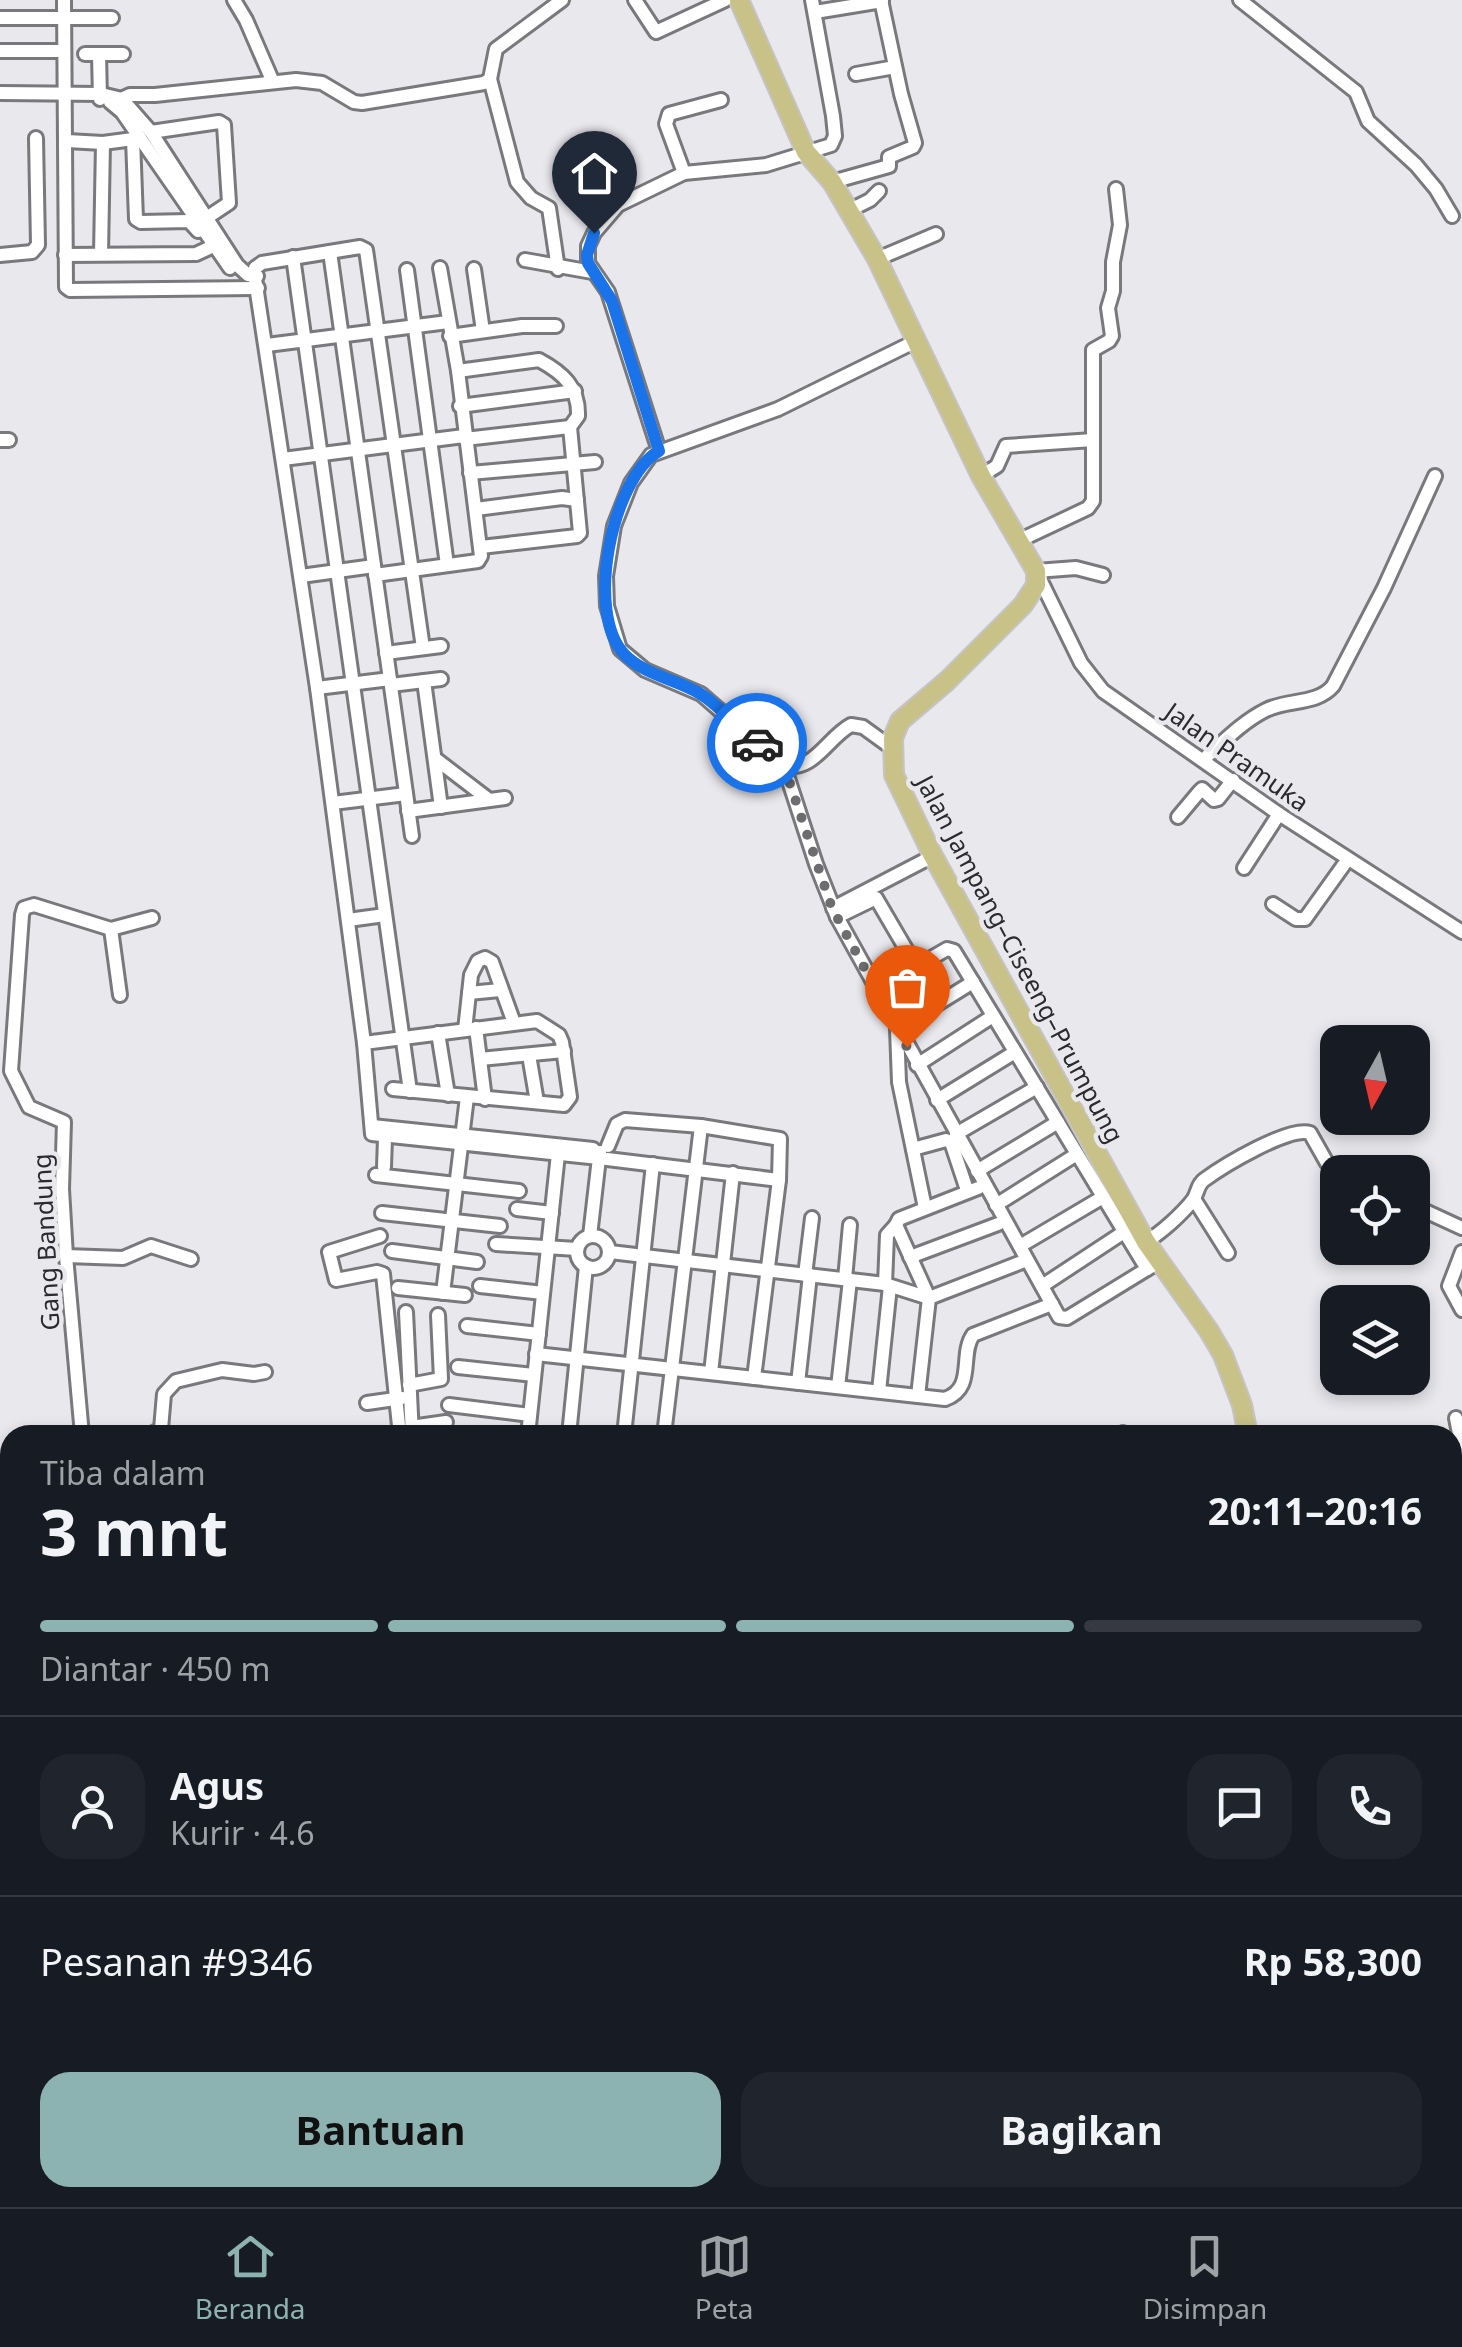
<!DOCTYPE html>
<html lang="id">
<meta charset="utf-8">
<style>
body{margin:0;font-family:"Noto Sans",sans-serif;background:#20242c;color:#f1f3f6;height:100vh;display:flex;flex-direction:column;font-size:38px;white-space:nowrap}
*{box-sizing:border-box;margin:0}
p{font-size:32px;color:#9ea1a6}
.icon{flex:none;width:55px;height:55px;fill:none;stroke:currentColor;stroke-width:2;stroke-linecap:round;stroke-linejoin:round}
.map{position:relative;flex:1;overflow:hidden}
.sheet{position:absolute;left:0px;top:1425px;width:1462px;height:782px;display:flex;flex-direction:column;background:#171b24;border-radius:30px 30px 0 0;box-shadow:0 5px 15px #0003}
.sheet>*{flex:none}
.needle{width:65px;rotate:188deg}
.controls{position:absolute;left:1320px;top:1025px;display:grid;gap:20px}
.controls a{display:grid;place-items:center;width:110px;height:110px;border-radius:20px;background:#171b24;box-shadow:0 5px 15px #0003;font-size:50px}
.pin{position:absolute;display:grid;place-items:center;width:85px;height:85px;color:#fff;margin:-102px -42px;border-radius:50% 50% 50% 0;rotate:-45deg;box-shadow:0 0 10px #0007}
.pin .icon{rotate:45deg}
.courier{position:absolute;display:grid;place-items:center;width:100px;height:100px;margin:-50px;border:8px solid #1a73e8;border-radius:50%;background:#fff;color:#222;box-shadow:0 2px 12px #0007}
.summary em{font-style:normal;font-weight:700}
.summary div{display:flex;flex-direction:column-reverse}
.summary{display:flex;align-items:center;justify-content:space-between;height:170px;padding:0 40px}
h1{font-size:65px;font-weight:700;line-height:75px}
.bar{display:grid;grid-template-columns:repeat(4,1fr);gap:15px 10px;align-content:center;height:120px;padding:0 40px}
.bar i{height:12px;border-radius:8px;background:#363941}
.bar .selected{background:#8db2b2}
.bar p{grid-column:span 4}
.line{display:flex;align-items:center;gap:25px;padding:0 40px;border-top:2px solid #363941}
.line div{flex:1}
.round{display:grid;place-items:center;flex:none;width:105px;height:105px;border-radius:30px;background:#20242c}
.primary-button{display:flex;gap:20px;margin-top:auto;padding:20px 40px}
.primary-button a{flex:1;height:115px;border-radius:30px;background:#8db2b2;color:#111;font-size:40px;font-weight:700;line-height:115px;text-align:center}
.primary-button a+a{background:#20242c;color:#f1f3f6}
.menu{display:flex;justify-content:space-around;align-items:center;height:140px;border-top:2px solid #363941;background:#171b24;font-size:28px;color:#9ea1a6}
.menu a{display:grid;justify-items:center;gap:5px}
.menu .selected{color:#8db2b2}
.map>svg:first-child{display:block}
</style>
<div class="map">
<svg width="1462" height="2207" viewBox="0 0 1462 2207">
<rect width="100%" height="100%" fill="#e8e8ed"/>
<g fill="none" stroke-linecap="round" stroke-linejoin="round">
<defs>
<g id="minor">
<path d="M64,0L66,287L70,290L258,288"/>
<path d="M234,0L246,20L272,80"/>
<path d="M635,0L656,32L725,0"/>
<path d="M1240,0L1356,92L1368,121L1416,165L1436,189L1452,216"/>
<path d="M815,12L882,1"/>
<path d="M0,18H112"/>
<path d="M0,51H63"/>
<path d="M85,54H123"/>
<path d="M99,54L100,99"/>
<path d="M856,74L895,67"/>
<path d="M490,79L517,182L531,198L549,208L558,269"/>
<path d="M0,93L101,94L122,99L151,132L237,265L248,275L257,276"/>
<path d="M110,102L122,112L230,268"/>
<path d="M113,103L130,95H155L296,80L322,83L354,102L362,103L484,83L490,79L496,49L562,0"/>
<path d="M151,132L219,122L224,125L229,203L205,219"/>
<path d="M67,141L103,143L133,139L136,219L141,222L189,221L198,231"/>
<path d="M684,173L666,124L669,114L721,100"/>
<path d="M832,182L889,166V157L913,147L915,143L901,94L881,0"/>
<path d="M848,211L870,200L879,191"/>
<path d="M330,252L412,836"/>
<path d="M101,254L103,143"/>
<path d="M0,255L32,252L38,245L36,138"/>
<path d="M65,255L196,254L209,248"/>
<path d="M293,257L410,1091"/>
<path d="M877,259L936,234"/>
<path d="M525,260L592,272"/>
<path d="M474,269L483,331"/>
<path d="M407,270L447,565"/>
<path d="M450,336L522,326H556"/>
<path d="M267,345L448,322"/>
<path d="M458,371L539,360C563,373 579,387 578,416L570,427L580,533L577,536L481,547"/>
<path d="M460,406L575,391"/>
<path d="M465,439L570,427"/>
<path d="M0,440H9"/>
<path d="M1093,440V350L1109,341L1112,336L1108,308L1113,291V262L1120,225L1116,189"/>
<path d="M659,451L608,292L588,263V246L594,233L618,205L684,173L766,165L831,145L835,136L833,116L812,0"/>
<path d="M283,459L464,436"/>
<path d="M470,473L595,462"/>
<path d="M981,476L997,466L1006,446L1093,440V501L1088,508L1018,541"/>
<path d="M476,509L562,498L577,500"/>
<path d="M375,575L478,561L481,556L458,371L440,268"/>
<path d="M1103,575L1076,568L1036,571L1081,663L1103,691L1279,814L1462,932"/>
<path d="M301,576L374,566"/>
<path d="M423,648L366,250L360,247L262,263L255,268V279L317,688L364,1043L372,1134L599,1158L590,1236"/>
<path d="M386,653L441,646"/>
<path d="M424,681L441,807"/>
<path d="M391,685L441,679"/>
<path d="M317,688L390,679"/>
<path d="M892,748L863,727L851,725C827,738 815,771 784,766L701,694L645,670L620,649L607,606L606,576L614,526L631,483L651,455L778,409L914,342"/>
<path d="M437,760L488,799"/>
<path d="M1203,760C1223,742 1242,722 1266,710C1288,699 1317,705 1333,686L1384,588L1435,476"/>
<path d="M784,766L816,864L837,917"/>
<path d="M333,803L406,794"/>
<path d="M408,811L505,798"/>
<path d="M1178,817L1199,792L1202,789L1214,800L1218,799L1233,780"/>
<path d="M1244,868L1279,814"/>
<path d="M1273,904L1296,919H1305L1348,859"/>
<path d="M833,908L933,856"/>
<path d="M348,920L385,915"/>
<path d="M111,929L120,995"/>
<path d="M917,968L876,898L837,917L1059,1317L1067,1318L1147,1269"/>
<path d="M876,990L947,949L954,951L1147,1269L1152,1266"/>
<path d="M469,993L500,990"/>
<path d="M476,1028L485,1099"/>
<path d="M465,1030L471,975L478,961L485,958L492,962L514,1023"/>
<path d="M438,1033L448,1095"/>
<path d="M364,1043L537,1021L559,1035L562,1042L570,1097L564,1105L393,1089"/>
<path d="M529,1055L537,1102"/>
<path d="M480,1059L564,1051"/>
<path d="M917,1065L993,1016"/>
<path d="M937,1100L1015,1052"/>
<path d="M372,1126L593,1149"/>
<path d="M956,1134L1037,1087"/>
<path d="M608,1146L617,1124L625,1120L701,1126L780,1139L779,1180L754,1378"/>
<path d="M913,1149L946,1140L951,1142L967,1190"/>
<path d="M600,1152L599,1158L779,1180"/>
<path d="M384,1167L385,1138"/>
<path d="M977,1171L1058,1122"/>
<path d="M376,1175L519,1191"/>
<path d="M1194,1199L1228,1253"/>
<path d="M996,1205L1077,1154"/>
<path d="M1412,1205L1462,1228"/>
<path d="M925,1208L899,1082L897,1029L973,982"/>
<path d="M517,1209L552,1213"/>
<path d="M382,1213L500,1226"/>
<path d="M380,1236L329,1252L336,1280L377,1272L383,1274L400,1435"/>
<circle cx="593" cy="1252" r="16"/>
<path d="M1146,1242C1162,1232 1181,1215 1193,1200C1198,1193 1197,1185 1204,1180C1223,1166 1289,1126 1310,1133L1327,1163L1342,1172"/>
<path d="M496,1244L577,1249"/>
<path d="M1020,1246L1103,1197"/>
<path d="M392,1251L477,1262"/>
<path d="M610,1252L885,1284L929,1298L1027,1260"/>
<path d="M1462,1252L1449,1286L1462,1310"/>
<path d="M66,1256L123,1258L151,1246L191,1259"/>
<path d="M910,1257L998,1224"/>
<path d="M805,1275L812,1218"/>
<path d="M845,1279L850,1225"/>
<path d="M885,1284L887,1235L896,1225"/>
<path d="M480,1286L543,1293"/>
<path d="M1042,1286L1124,1232"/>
<path d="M398,1288L465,1295"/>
<path d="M443,1293L467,1097"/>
<path d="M406,1312L412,1435"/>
<path d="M467,1326L539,1334"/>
<path d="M536,1354L945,1399C976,1388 959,1355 973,1335L1052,1304"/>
<path d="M458,1367L534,1375"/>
<path d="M711,1373L733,1173"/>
<path d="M798,1383L810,1275"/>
<path d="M409,1385L441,1379L438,1315"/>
<path d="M838,1387L850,1280"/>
<path d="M879,1391L890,1286"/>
<path d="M918,1396L929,1298L896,1225L899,1219L978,1188"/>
<path d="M367,1403L402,1398"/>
<path d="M449,1405L530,1415"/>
<path d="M1456,1418L1462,1449"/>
<path d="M411,1427L446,1422"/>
<path d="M1123,1433L1124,1435"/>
<path d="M82,1435L66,1256L62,1189L64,1122L29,1107L11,1071L22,915L24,908L34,905L111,929L152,918"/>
<path d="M150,1435L161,1429L164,1394L176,1381L222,1370L254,1374L265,1372"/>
<path d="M528,1435L558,1154"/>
<path d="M569,1435L586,1266"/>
<path d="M624,1435L653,1164"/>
<path d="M664,1435L701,1126"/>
<path d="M1452,1617H1462"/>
<path d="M0,1699L10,1705"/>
<path d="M0,1709L10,1715"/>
<path d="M0,1737L10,1743"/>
<path d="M1452,1781L1462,1795"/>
<path d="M0,1789L10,1773"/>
<path d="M0,1851L10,1841"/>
<path d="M0,1878L10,1881"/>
<path d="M1452,2004L1460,1953"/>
<path d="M1452,2019L1462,2021"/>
<path d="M672,2198L673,2207"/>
<path d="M723,2198L727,2207"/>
<path d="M202,2207L210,2198"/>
<path d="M655,2207L656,2198"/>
</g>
<g id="major">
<path d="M739,0L806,152L832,182L877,259L981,476L1036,571V585L1023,605L947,681L900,721L893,738L894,775L933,856L1146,1242L1209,1331L1223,1355L1242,1405L1248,1435"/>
<path d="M1452,1502L1462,1503"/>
<path d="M0,1917L10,1910"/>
<path d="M1116,2207L1118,2198"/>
</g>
</defs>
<use href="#minor" stroke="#79797d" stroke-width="18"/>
<use href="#major" stroke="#c4c4c4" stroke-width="22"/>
<use href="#minor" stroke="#fff" stroke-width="12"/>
<use href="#major" stroke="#c8c288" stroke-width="18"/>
</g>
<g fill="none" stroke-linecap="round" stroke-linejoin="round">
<path stroke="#6d6d70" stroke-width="10" stroke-dasharray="0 18" d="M757,743L784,766L832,908L907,1047"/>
<path stroke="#1a73e8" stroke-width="12" d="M594,233L587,255L588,263L612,301L659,451C612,478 584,614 625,655C645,675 675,679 699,693C721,706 737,728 757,743"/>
</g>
<g text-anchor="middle" stroke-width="9" stroke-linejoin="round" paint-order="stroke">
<g font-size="25" fill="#2b2b2d" stroke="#e8e8ed">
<text transform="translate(1237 757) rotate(35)" y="9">Jalan Pramuka</text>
<text transform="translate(1020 959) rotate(62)" y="9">Jalan Jampang–Ciseeng–Prumpung</text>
<text transform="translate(46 1242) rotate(-93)" y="9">Gang Bandung</text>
</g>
</g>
</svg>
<div class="controls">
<a><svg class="needle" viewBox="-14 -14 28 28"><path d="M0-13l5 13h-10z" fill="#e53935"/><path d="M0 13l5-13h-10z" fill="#9ea1a6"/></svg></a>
<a><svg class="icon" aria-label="locate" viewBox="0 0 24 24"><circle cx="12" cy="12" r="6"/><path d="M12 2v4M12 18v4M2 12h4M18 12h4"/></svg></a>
<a><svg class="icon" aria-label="layers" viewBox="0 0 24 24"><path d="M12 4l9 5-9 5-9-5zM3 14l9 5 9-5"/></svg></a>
</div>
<div class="pin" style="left:907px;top:1047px;background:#ea580c"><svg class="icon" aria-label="bag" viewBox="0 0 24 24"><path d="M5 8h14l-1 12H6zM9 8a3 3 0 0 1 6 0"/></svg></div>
<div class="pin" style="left:594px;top:233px;background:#1f2937"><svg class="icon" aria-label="home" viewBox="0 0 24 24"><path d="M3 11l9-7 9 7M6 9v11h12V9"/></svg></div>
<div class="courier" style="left:757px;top:743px"><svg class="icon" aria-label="car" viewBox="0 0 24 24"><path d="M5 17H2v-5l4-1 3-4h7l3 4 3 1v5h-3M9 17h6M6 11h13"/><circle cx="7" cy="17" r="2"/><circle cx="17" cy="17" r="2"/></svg></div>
<section class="sheet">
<div class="summary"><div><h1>3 mnt</h1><p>Tiba dalam</p></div><em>20:11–20:16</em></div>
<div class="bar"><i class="selected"></i><i class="selected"></i><i class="selected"></i><i></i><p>Diantar · 450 m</p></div>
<div class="line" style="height:180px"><a class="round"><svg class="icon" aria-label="person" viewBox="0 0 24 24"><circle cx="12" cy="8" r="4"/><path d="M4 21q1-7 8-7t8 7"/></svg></a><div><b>Agus</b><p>Kurir · 4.6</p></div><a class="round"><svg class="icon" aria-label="chat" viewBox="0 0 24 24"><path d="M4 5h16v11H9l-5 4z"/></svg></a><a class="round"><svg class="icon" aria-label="phone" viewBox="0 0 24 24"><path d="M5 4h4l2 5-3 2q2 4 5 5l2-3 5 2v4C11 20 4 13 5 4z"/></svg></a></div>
<div class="line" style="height:130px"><div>Pesanan #9346</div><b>Rp 58,300</b></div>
<div class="primary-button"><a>Bantuan</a><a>Bagikan</a></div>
</section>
</div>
<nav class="menu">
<a class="selected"><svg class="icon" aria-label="home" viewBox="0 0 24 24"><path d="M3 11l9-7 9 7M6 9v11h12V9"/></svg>Beranda</a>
<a><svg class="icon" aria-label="map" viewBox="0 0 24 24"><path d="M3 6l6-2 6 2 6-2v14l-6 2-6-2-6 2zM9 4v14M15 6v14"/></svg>Peta</a>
<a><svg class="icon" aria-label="saved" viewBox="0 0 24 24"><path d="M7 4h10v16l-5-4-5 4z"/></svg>Disimpan</a>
</nav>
